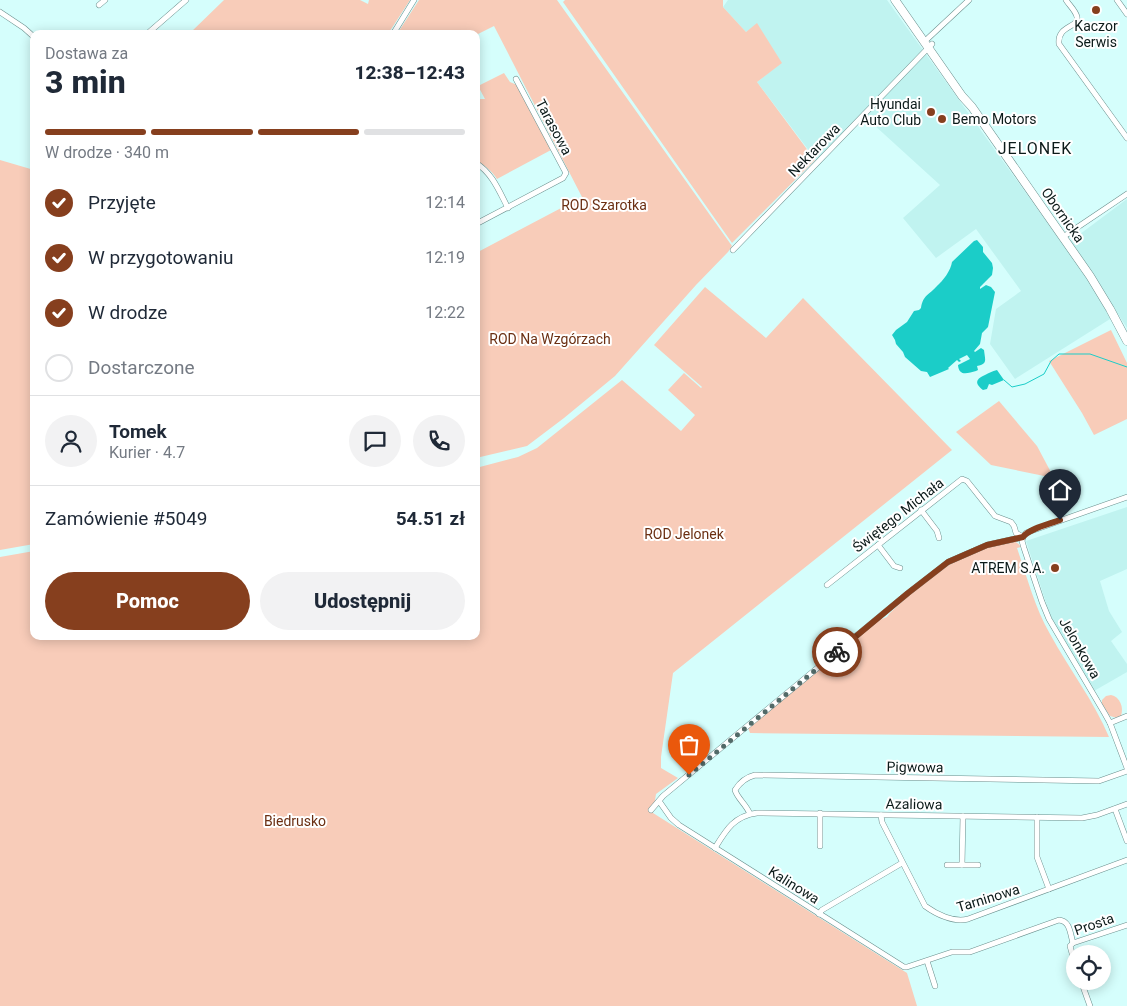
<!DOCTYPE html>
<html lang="pl">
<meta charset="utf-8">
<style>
body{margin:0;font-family:Roboto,sans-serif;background:#f2f2f3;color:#1f2937;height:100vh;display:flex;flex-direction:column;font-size:19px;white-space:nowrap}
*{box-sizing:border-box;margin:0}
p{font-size:16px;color:#747a83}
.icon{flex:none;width:28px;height:28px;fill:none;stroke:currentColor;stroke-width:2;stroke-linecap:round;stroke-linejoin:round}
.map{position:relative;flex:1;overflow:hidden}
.drawer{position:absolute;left:30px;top:30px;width:450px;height:610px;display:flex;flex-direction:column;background:#fff;border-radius:10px;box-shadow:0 2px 12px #0003}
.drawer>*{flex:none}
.buttons{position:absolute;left:1066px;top:945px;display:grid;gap:10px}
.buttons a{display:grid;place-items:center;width:45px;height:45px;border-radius:50%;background:#fff;box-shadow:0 2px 12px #0003;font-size:25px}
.pin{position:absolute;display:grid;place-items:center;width:42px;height:42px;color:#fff;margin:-51px -21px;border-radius:50% 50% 50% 0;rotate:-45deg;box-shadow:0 0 5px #0007}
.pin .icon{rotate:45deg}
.courier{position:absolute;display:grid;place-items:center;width:50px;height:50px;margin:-25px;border:4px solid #863f1e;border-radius:50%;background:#fff;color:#222;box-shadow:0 1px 6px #0007}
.overview em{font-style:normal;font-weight:800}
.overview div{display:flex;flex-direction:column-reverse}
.overview{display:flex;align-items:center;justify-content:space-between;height:85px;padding:0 15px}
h1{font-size:32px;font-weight:800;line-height:38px}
.bar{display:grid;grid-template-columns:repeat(4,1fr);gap:8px 5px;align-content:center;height:60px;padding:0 15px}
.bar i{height:6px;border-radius:4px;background:#e0e1e3}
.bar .selected{background:#863f1e}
.bar p{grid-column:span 4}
.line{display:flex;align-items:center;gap:12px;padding:0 15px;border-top:1px solid #e0e1e3}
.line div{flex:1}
.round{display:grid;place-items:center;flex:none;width:52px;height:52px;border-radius:26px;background:#f2f2f3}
ol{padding:0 15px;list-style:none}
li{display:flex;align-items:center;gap:15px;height:55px}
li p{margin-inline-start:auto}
li .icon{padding:5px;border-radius:50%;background:#863f1e;color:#fff;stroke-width:4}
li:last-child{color:#747a83}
li i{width:28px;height:28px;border:2px solid #e0e1e3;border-radius:50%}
.cta{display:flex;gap:10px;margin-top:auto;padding:10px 15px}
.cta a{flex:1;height:58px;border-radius:30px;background:#863f1e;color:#fff;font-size:20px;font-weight:800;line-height:58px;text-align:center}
.cta a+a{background:#f2f2f3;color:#1f2937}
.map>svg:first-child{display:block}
</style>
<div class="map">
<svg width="1127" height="1006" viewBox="0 0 1127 1006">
<rect width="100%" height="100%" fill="#d5fefc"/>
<g fill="#c0f3f0">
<path d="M728,0H887L1064,246L1127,199V328L1118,314L1015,379L990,344L996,309L1021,291L976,229L936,258L903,218L940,185L862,114L816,160L757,82L781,63L757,24L746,32L723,7Z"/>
<path d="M1127,507V569L1100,581L1109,611L1122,632L1111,641L1127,664V672L1094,691L1051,618L1026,541Z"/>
</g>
<g fill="#f8ccb9">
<path d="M224,0H360L368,4L369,0H410L388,34H189Z"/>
<path d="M419,0H557L732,246L728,252L696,285L615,376L564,418L527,446L476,458V253L582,197L494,26L476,35L397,34Z"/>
<path d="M565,0H723V7L746,32L757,23L782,63L757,82L815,160L732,243L563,2Z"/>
<path d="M504,73L510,82L517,85L551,150L497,179C491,170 485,166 476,160V99H485L478,86Z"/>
<path d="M0,160L34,170V544L0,550Z"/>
<path d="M705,287L766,338L803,298L952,450L673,673L661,757V768L678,778L656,794L653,813L907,973L917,1006H0V557L34,551V636H476V468L518,457L537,448L622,380L681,431L695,415L668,390L684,373L701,388L702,387L654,345Z"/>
<path d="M1111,330L1127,363V419L1094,435L1082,413L1049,361Z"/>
<path d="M999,401L1037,446L1054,478L991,465L956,432Z"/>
<path d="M1007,541C1013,541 1017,541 1021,547L1017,548C1027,577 1035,608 1050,634C1069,669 1094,701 1109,737L750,733L748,728L877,621L887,617L890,613L910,594L949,565L974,552Z"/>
<path d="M1111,695C1120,697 1124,707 1121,716L1117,718L1110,716L1102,704V700L1106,696Z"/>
</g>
<g fill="#1bcdc8">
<path d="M977,240L983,247V252L992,263L993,268L992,275L980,287V289L986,285L991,287L995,292L988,327L982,333L980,344L974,351L975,352L981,348L984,350C985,360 988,364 977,366L978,370L976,371C968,373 959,377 958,365L970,359L967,355L959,359L961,361L959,362L957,360L948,368L949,369L930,377L927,372L921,371L905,357L903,352L896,344L895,340L892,335L896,330L907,322L914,311L919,310L921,308C923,295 929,295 937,286C943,281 951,270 952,262L974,241Z"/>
<path d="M997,370L1004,380L992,385L989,384L987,389L983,390C974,383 976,379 985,375C989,373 992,371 997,370Z"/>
</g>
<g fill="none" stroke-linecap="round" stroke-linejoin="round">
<path stroke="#1bcdc8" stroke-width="1" d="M1004,380L1012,387L1025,384L1044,374L1051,361L1059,354H1090L1127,367"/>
<defs>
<g id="minor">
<path d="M1066,0C1069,5 1076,11 1077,17C1079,28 1057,25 1059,44L1127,138"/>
<path d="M1117,0L1127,14"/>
<path d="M99,5L105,0"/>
<path d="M0,12L24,28L34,37"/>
<path d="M147,34L186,0"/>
<path d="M393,34L414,0"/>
<path d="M924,42L969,0"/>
<path d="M476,163C493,174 499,191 508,208"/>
<path d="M476,224L563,178L566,173L516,79"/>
<path d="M1063,237L1127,194"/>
<path d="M733,250L932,44"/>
<path d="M921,510L937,531L939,538"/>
<path d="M1023,537L1022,541L1024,548L1042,602L1049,619L1105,714L1110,723L1127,768"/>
<path d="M878,545L894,566L900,568"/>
<path d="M827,585L962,479L967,481L995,516L1011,522L1014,526L1016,533L1023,537"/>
<path d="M1110,723L1127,716"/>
<path d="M659,801L671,818L679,825L904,967H907L952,952H970L1059,920C1070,921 1070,933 1073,943"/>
<path d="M1115,809L1127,841"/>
<path d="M651,810L663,796L740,732L908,593L948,562L987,545L1023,537L1026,533L1031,531L1127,497"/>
<path d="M750,814C746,804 737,798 735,790C740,782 747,777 755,775L1099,781L1127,771"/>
<path d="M881,815L882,822L925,906C936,914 954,923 968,919L1127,860"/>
<path d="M1037,817V857L1049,889"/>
<path d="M820,846V813"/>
<path d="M715,848C726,830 734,816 757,813L1082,818L1097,815L1127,804"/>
<path d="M947,865H978"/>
<path d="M962,865L963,816"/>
<path d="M819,914L822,910L902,863"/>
<path d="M927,961L935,986"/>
<path d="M1075,964L1070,946L1073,943L1127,925"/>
<path d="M1081,981L1090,1006"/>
</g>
<path id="secondary" d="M895,0L962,96L972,107L1090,276L1110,309L1127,341"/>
</defs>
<use href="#minor" stroke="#6a8f8d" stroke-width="6"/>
<use href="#secondary" stroke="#6a8f8d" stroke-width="9"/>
<use href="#minor" stroke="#fff" stroke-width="5"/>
<use href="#secondary" stroke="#fff" stroke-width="8"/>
</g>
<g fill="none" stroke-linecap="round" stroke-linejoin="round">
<path stroke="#526a68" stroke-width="5" stroke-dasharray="0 9" d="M689,775L837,652"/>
<path stroke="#863f1e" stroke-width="6" d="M837,652L908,593L948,562L987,545L1023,537C1030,528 1050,524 1060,520"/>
</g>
<g fill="#863f1e" stroke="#fff" stroke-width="2">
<circle cx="1096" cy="10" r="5"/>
<circle cx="931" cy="112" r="5"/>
<circle cx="942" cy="119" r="5"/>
<circle cx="1055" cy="568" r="5"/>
</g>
<g text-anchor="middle" stroke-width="4" stroke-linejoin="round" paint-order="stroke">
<g font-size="14" fill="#0b1a19" stroke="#fff" text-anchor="end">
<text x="1096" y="31" text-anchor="middle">Kaczor<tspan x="1096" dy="16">Serwis</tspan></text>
<text x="921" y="109">Hyundai<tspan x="921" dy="16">Auto Club</tspan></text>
<text x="952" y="124" text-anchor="start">Bemo Motors</text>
<text x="1045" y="573">ATREM S.A.</text>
</g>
<g font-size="14" fill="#0b1a19" stroke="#fff">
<text transform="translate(554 127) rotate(62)" y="5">Tarasowa</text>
<text transform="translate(814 150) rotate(-46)" y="5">Nektarowa</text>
<text transform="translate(1063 215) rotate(55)" y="5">Obornicka</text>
<text transform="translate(898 515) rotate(-38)" y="5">Świętego Michała</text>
<text transform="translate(1080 648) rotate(60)" y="5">Jelonkowa</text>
<text transform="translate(915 767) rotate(1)" y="5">Pigwowa</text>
<text transform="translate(914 804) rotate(1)" y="5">Azaliowa</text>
<text transform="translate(794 885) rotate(32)" y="5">Kalinowa</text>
<text transform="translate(988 898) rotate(-17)" y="5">Tarninowa</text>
<text transform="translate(1094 924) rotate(-19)" y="5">Prosta</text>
</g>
<g font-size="14" fill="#6b2f12" stroke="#fff">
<text x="604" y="210">ROD Szarotka</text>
<text x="550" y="344">ROD Na Wzgórzach</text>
<text x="684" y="539">ROD Jelonek</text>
<text x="295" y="826">Biedrusko</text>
</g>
<g font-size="16" letter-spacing="1" fill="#0b1a19" stroke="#fff">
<text x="1035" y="154">JELONEK</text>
</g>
</g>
</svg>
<div class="buttons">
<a><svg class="icon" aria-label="locate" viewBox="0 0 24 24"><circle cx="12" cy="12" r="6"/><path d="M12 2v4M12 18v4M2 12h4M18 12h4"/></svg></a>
</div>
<div class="pin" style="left:689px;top:775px;background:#ea580c"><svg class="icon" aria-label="bag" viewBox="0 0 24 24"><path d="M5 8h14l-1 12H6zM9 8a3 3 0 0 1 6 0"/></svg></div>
<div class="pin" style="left:1060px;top:520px;background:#1f2937"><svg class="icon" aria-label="home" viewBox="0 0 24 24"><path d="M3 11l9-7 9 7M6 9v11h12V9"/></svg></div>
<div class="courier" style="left:837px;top:652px"><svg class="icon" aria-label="bike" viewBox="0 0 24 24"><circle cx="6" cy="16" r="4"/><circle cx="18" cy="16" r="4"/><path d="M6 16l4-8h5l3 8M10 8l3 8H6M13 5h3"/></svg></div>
<section class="drawer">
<div class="overview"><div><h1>3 min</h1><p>Dostawa za</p></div><em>12:38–12:43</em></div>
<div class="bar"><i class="selected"></i><i class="selected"></i><i class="selected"></i><i></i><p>W drodze · 340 m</p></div>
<ol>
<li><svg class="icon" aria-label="check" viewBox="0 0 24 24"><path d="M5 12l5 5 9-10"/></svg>Przyjęte<p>12:14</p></li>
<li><svg class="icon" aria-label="check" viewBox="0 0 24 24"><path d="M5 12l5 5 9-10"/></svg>W przygotowaniu<p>12:19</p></li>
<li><svg class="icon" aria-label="check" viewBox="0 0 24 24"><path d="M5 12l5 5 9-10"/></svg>W drodze<p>12:22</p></li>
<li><i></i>Dostarczone</li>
</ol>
<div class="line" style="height:90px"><a class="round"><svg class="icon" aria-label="person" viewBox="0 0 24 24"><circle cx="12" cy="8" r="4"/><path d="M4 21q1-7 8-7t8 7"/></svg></a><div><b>Tomek</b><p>Kurier · 4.7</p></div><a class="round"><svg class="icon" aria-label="chat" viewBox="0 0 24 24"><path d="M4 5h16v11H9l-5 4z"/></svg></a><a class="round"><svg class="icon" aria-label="phone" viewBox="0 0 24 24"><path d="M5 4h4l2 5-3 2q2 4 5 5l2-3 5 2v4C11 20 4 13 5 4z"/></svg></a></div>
<div class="line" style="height:65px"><div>Zamówienie #5049</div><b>54.51 zł</b></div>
<div class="cta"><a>Pomoc</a><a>Udostępnij</a></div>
</section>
</div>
